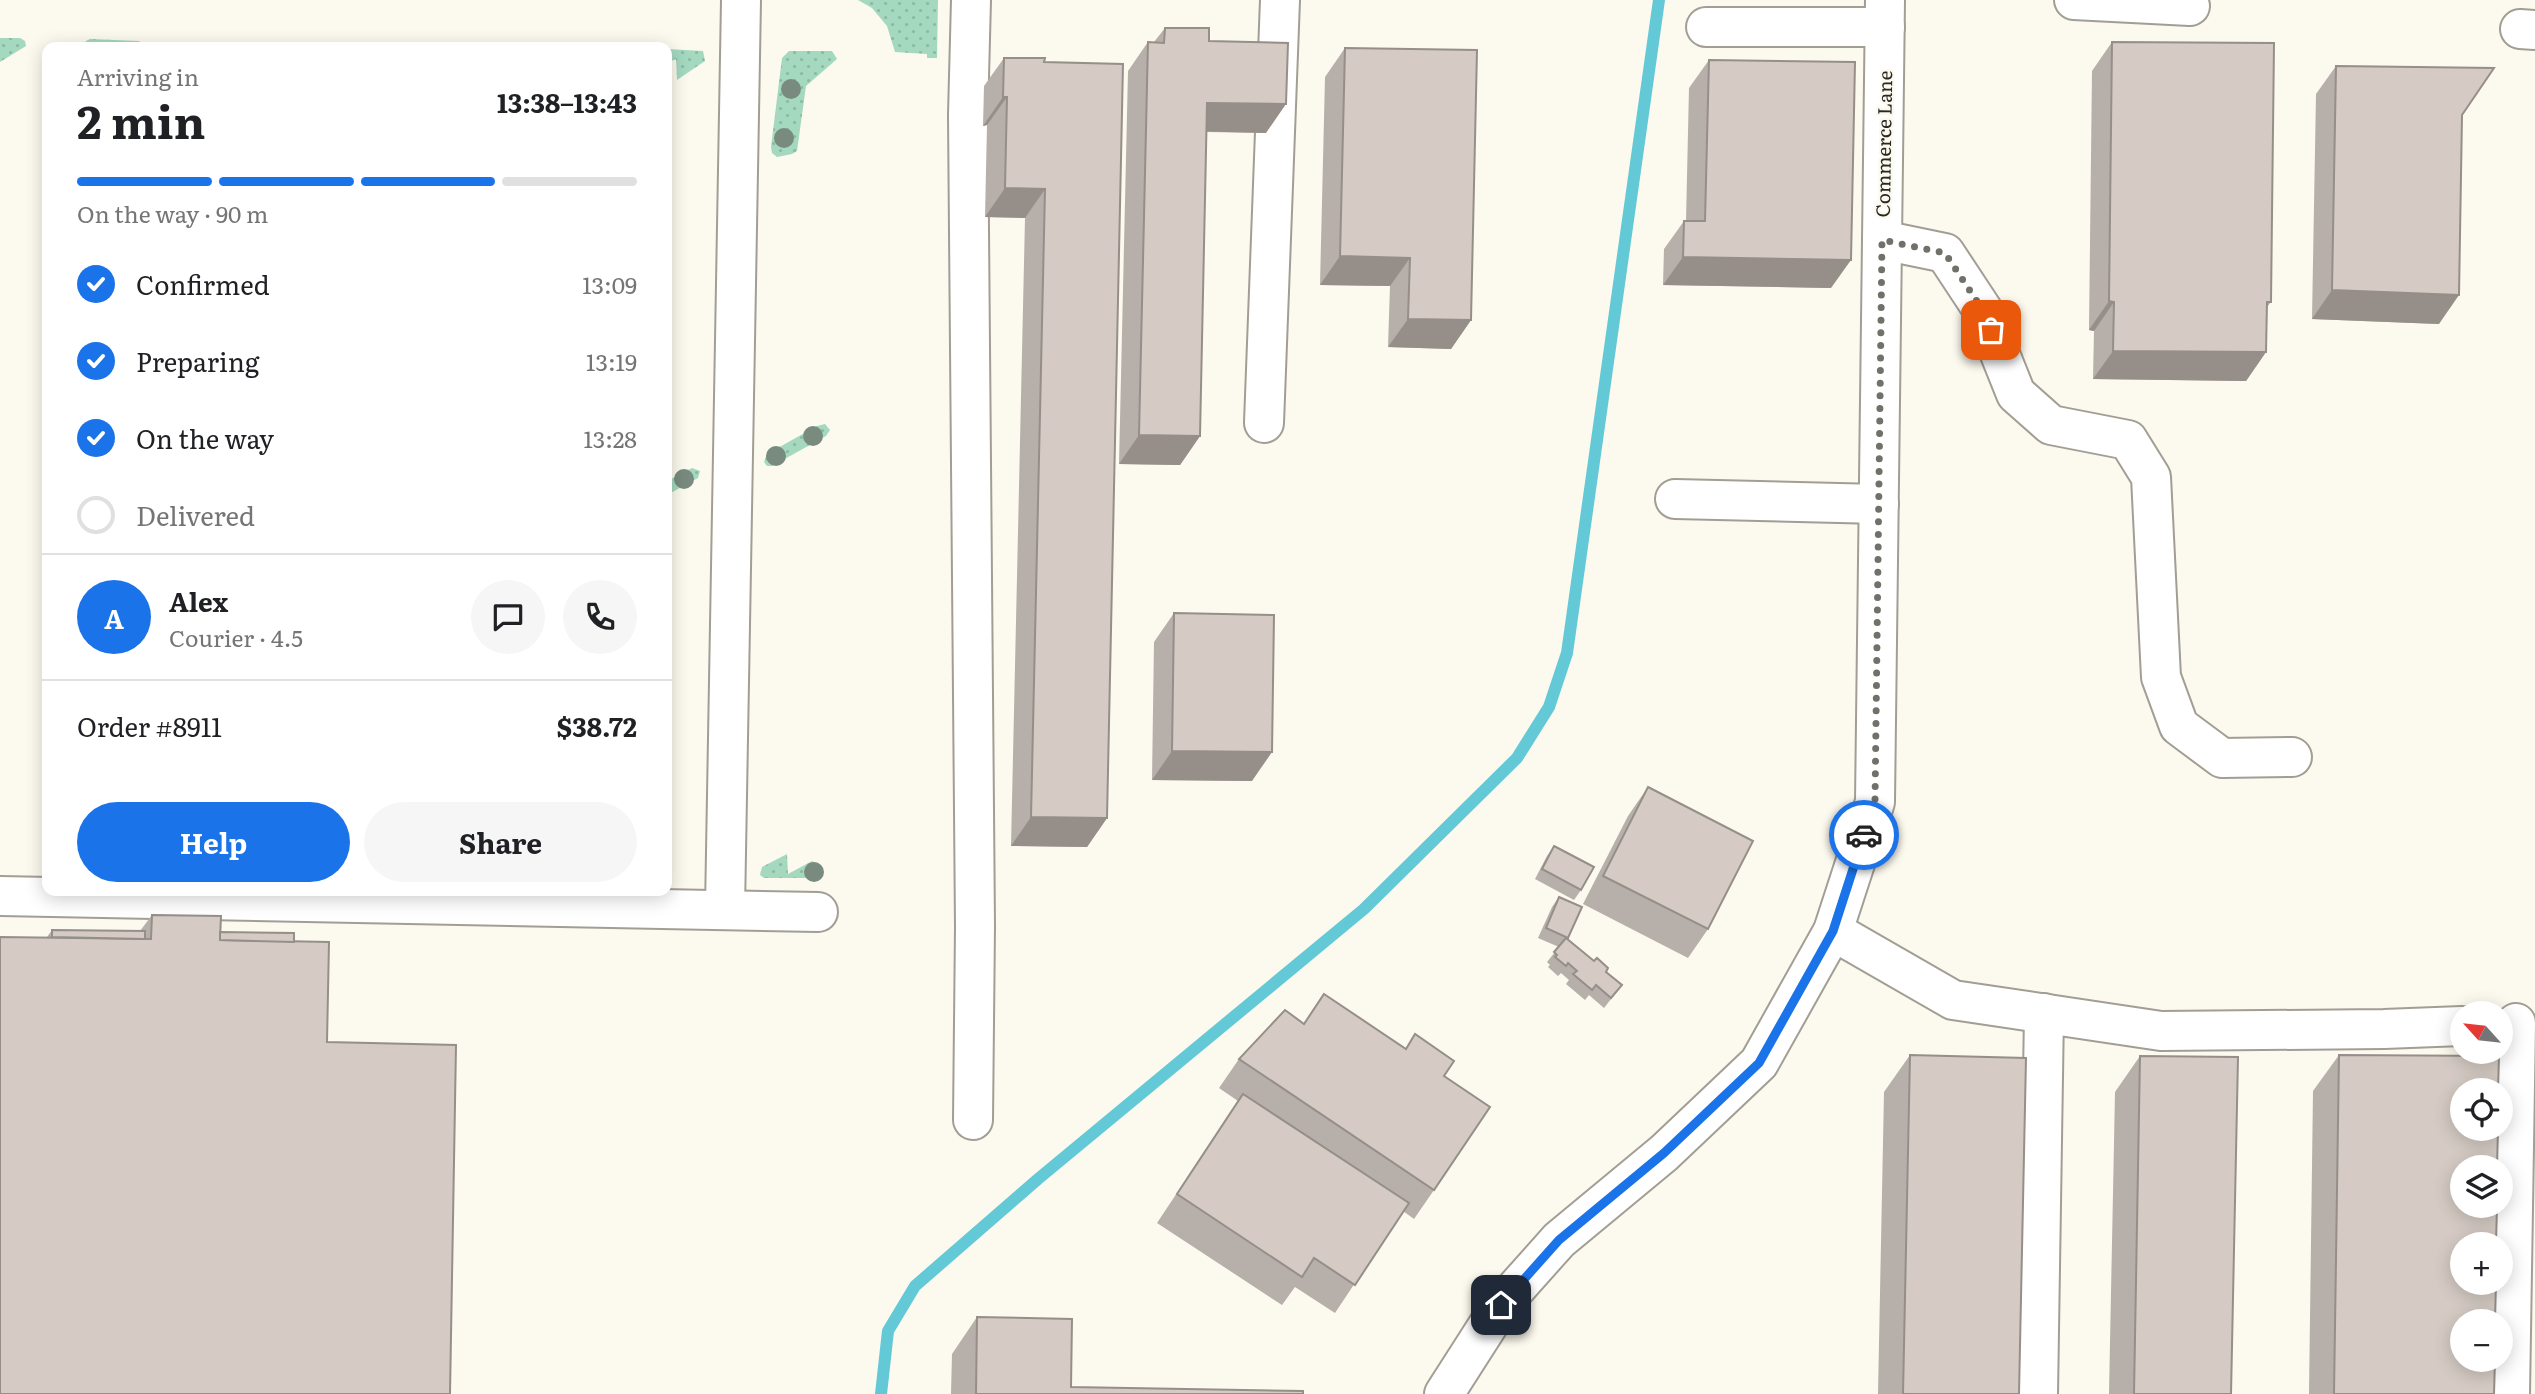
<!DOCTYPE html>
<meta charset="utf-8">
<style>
body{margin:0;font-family:Literata,serif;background:#f6f6f6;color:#202124;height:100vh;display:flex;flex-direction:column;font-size:26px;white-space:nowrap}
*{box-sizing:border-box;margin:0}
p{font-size:23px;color:#757577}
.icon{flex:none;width:38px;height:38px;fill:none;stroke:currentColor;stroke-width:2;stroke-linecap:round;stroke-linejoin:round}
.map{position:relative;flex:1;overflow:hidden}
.sheet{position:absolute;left:42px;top:42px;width:630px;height:854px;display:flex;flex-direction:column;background:#fff;border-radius:14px;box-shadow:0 4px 18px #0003}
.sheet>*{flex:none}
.needle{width:46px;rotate:297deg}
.buttons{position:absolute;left:2450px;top:1001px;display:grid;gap:14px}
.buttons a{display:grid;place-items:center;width:63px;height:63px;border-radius:50%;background:#fff;box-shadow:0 4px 18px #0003;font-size:35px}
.pin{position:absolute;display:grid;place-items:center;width:60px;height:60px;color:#fff;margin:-30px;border-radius:14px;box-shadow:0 4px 10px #0006}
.courier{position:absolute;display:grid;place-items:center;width:70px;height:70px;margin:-35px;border:5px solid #1a73e8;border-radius:50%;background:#fff;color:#222;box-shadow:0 2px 9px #0007}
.headline em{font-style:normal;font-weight:700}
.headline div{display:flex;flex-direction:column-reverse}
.headline{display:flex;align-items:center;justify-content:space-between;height:119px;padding:0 35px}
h1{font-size:46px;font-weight:700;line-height:52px}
.bar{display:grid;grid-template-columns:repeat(4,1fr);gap:10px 7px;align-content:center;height:84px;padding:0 35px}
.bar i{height:9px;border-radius:5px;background:#e0e0e0}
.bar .selected{background:#1a73e8}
.bar p{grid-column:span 4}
.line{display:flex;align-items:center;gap:18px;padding:0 35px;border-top:2px solid #e0e0e0}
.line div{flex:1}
.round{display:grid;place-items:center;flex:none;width:74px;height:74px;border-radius:37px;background:#f6f6f6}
ol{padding:0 35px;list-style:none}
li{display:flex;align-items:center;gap:21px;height:77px}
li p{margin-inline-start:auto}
li .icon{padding:7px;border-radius:50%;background:#1a73e8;color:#fff;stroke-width:4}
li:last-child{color:#757577}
li i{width:38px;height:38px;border:4px solid #e0e0e0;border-radius:50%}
.button{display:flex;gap:14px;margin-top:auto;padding:14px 35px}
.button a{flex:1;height:80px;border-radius:42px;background:#1a73e8;color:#fff;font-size:28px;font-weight:700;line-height:80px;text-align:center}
.button a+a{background:#f6f6f6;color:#202124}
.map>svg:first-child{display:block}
</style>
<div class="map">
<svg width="2535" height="1394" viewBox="0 0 2535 1394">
<defs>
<pattern id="grass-dots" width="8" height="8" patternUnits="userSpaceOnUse" patternTransform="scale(1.75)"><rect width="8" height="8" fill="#a4d8bf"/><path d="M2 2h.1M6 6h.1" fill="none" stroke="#8db9a4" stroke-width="1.8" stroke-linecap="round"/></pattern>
</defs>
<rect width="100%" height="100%" fill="#fcf9ee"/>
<g fill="url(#grass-dots)">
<path d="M858,0H938L937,58H927V54L895,52L887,26L872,8Z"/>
<path d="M0,38H20L25,41L26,46L0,62Z"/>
<path d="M90,39L139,41L146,47H82L86,41Z"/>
<path d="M667,49L703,51L705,61L677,80L676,59L667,63Z"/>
<path d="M789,51H832L837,59L806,86L797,151L792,154L777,157L772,153L771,147L782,58Z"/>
<path d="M825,424L830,430L826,436L772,466H767L764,462L767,454L817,426Z"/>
<path d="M692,468L700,471L698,478L667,495V481Z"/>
<path d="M787,854L788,874L812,861L820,865L822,872L813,878H764L760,875L762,867Z"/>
</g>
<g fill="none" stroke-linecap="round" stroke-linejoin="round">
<path stroke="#63c9d6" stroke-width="12" d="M881,1394L888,1331L915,1286L1038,1179L1364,909L1517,758L1549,707L1567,653L1659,0"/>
<defs>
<g id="minor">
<path d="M971,0L968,115L975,926L973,1120"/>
<path d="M2074,0L2190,6"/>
<path d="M1706,27H1885"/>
<path d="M2520,29L2535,30"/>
<path d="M1882,240L1945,253L1982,309L2016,394L2051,425L2128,440L2151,477L2161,677L2179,726L2222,758L2292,757"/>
<path d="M1264,423L1280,0"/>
<path d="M1675,499L1879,504"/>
<path d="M0,896L818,912"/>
<path d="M725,909L741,0"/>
<path d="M1833,931L1953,1000L2161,1031L2384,1029L2462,1026"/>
<path d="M1444,1394L1501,1305L1559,1240L1664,1153L1759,1063L1833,931L1875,802L1885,0"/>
<path d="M2038,1394L2044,1013"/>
<path d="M2510,1394L2516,1023"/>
</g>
</defs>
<use href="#minor" stroke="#a29e94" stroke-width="42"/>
<use href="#minor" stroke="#fff" stroke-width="38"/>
</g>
<g fill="#788b7e">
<circle cx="791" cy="89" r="10"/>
<circle cx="784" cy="138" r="10"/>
<circle cx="813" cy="436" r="10"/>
<circle cx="776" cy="456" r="10"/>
<circle cx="684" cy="479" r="10"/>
<circle cx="814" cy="872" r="10"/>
</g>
<g fill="#b7afa9">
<path d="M1165,28L1209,41L1266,133L1206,132L1200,436L1180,465L1119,464L1128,71L1148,42H1154Z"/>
<path d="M2112,42L2271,302L2267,307L2266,352L2246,381L2093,379L2094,331L2089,330L2092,71Z"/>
<path d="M1345,48L1471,320L1451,349L1388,347L1390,286L1320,285L1325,77Z"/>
<path d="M1004,58L1044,62L1107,818L1087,847L1011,846L1025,218L985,217L987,125L983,126L984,86Z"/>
<path d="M1709,60L1831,288L1663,285L1664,249L1684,221H1686L1689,88Z"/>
<path d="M2336,66L2462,115L2439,324L2312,319L2316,94Z"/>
<path d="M1174,613L1252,781L1152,780L1154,642Z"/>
<path d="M1648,787L1708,929L1688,958L1583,904L1628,816Z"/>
<path d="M1554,846L1581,890L1574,900L1535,879L1547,856Z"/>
<path d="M1559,897L1582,907L1568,939L1622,985L1604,1008L1589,995L1585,1000L1566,984L1569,980L1561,973L1558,976L1548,967L1550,965L1547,962L1559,947L1538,938L1552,907Z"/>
<path d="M152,915L220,932L294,942L327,1042L47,937L52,930L140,931Z"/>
<path d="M1324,994L1444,1076L1434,1190L1414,1219L1403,1211L1335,1313L1295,1287L1282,1305L1157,1223L1238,1101L1219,1088L1239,1059L1304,1023Z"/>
<path d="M1910,1055L2019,1394H1878L1884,1092Z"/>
<path d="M2339,1055L2494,1394H2309L2313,1091Z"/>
<path d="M2140,1056L2231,1394H2109L2115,1092Z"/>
<path d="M977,1317L1071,1387L1303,1394H951L952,1354Z"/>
</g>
<g fill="#958e89">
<path d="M1003,97H1007L987,125L983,126Z"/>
<path d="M1207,103L1286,104L1266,133L1187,131Z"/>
<path d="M1005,188L1045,189L1025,218L985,217Z"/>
<path d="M1340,256L1410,258L1390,286L1320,285Z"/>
<path d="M1683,257L1851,260L1831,288L1663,285Z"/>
<path d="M2332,290L2459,295L2439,324L2312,319Z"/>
<path d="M2109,301L2114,302L2094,331L2089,330Z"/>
<path d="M1408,319L1471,320L1451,349L1388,347Z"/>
<path d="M2113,351L2266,352L2246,381L2093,379Z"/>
<path d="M1139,435L1200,436L1180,465L1119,464Z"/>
<path d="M1172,751L1272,752L1252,781L1152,780Z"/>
<path d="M1031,817L1107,818L1087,847L1011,846Z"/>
</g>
<g fill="#d5cbc4" stroke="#958e89" stroke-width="2">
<path d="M1165,28H1209V41L1288,43L1286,104L1207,103L1200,436L1139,435L1148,42L1164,43Z"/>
<path d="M2112,42L2274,43L2271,302H2267L2266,352L2113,351L2114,302L2109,301Z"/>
<path d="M1345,48L1477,50L1471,320L1408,319L1410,258L1340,256Z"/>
<path d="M1004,58H1045L1044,62L1123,64L1107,818L1031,817L1045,189L1005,188L1007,97H1003Z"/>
<path d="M1709,60L1855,62L1851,260L1683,257L1684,221H1705Z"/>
<path d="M2336,66L2494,68L2462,115L2459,295L2332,290Z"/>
<path d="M1174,613L1274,615L1272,752L1172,751Z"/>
<path d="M1648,787L1753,841L1708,929L1603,876Z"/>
<path d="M1554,846L1594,867L1581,890L1542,869Z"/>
<path d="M1559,897L1582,907L1568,938L1546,928Z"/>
<path d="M152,915L221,916L220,940L329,942L327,1042L456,1045L450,1394H0V937L151,939Z"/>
<path d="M52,930L145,931V939L52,937Z"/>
<path d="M220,932L294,933V942L220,940Z"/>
<path d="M1566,938L1594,961L1597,958L1608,968L1606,972L1622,985L1611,998L1596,985L1592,990L1573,974L1577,971L1568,963L1566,966L1555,957L1557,955L1554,952Z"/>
<path d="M1324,994L1406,1049L1415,1034L1454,1061L1444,1076L1490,1107L1434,1190L1239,1059L1285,1010L1304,1024Z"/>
<path d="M1910,1055L2026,1058L2019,1394H1903Z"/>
<path d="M2339,1055L2499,1056L2498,1090H2462V1129H2498L2497,1167H2462V1206H2497L2496,1244H2462V1283H2496L2495,1321H2462V1360H2495L2494,1394H2334Z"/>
<path d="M2140,1056L2238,1057L2231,1394H2134Z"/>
<path d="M1243,1094L1409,1203L1355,1285L1314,1258L1302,1277L1177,1194Z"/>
<path d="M977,1317L1072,1319L1071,1387L1303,1391V1394H976Z"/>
</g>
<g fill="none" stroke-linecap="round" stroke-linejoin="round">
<path stroke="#72706a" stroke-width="7" stroke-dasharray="0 12.6" d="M1864,835L1875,802L1882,240L1945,253L1982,309L1991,330"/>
<path stroke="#1a73e8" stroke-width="9" d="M1501,1305L1559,1240L1664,1153L1759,1063L1833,931L1864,835"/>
</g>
<g text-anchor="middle" stroke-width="5" stroke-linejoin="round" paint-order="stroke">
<g font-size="19" fill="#282723" stroke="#fcf9ee">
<text transform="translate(1884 144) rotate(-89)" y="7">Commerce Lane</text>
</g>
</g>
</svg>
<div class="buttons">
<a><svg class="needle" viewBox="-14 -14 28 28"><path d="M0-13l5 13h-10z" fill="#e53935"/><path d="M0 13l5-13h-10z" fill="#757577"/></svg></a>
<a><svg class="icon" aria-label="locate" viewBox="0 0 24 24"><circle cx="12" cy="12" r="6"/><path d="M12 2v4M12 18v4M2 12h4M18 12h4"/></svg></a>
<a><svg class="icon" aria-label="layers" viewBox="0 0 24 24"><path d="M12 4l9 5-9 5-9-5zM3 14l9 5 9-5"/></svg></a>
<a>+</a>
<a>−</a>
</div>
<div class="pin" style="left:1991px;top:330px;background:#ea580c"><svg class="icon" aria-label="bag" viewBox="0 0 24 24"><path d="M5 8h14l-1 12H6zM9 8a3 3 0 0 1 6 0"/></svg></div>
<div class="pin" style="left:1501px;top:1305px;background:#1f2937"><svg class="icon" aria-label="home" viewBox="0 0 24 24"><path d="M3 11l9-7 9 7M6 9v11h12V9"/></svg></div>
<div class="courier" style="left:1864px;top:835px"><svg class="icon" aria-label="car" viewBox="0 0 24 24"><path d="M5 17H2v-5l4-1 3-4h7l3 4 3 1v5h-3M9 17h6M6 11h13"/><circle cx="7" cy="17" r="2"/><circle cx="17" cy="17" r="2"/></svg></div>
<section class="sheet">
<div class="headline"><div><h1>2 min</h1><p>Arriving in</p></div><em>13:38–13:43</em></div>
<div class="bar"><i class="selected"></i><i class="selected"></i><i class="selected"></i><i></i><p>On the way · 90 m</p></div>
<ol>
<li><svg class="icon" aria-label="check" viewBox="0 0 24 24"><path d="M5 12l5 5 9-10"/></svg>Confirmed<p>13:09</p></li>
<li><svg class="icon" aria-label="check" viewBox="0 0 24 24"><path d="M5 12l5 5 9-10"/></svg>Preparing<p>13:19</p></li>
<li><svg class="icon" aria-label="check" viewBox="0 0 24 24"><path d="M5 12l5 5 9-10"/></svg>On the way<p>13:28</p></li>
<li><i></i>Delivered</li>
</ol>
<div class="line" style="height:126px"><b class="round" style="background:#1a73e8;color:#fff">A</b><div><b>Alex</b><p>Courier · 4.5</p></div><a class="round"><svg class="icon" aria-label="chat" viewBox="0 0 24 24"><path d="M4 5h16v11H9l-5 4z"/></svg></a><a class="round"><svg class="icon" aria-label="phone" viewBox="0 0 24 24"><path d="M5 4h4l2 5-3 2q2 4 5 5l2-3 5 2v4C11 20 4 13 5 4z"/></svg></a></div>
<div class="line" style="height:91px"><div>Order #8911</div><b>$38.72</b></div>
<div class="button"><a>Help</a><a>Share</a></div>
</section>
</div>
